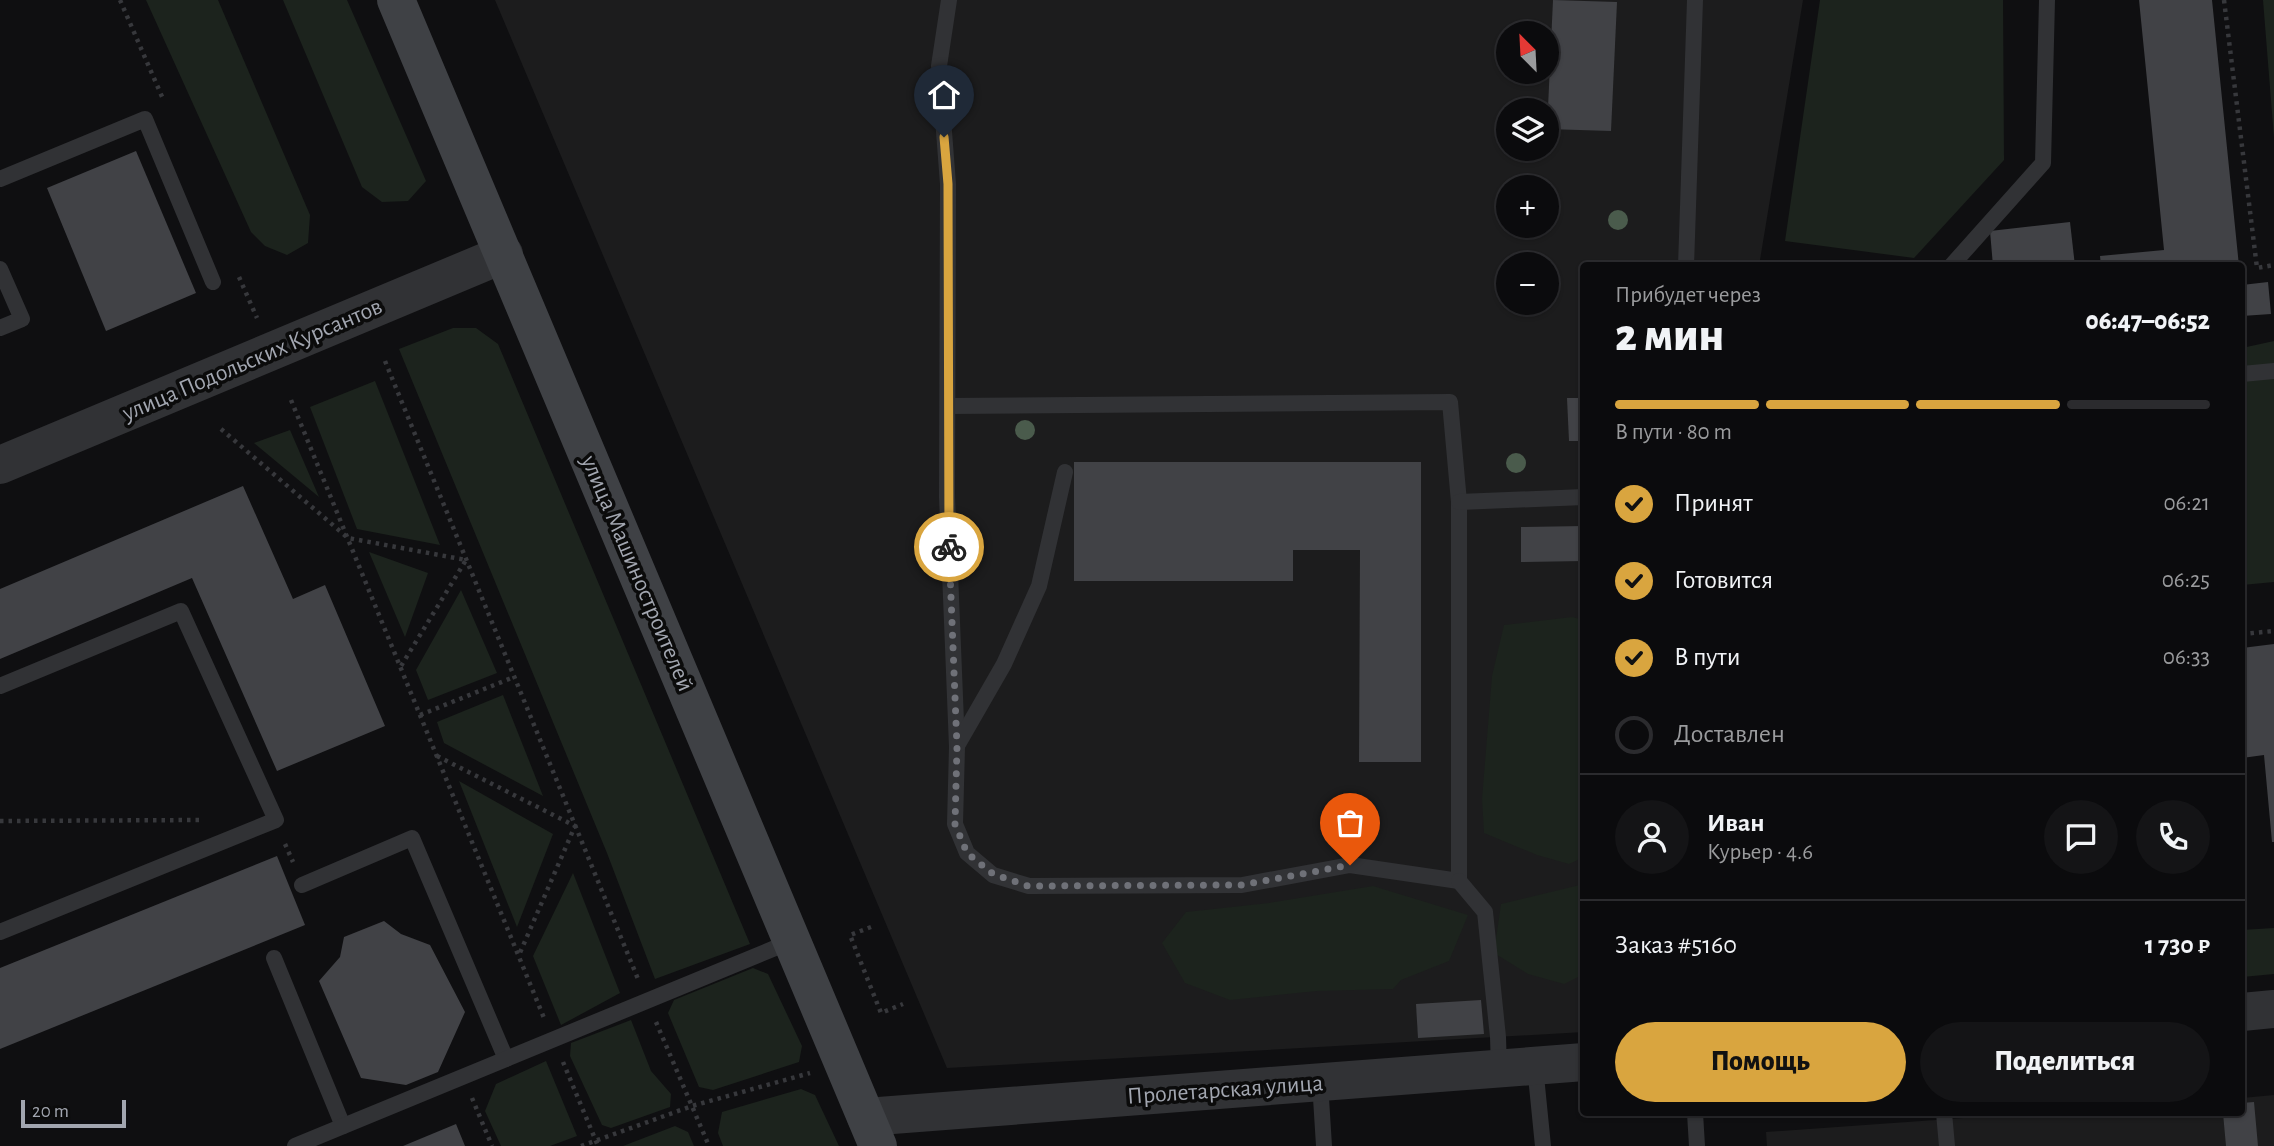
<!DOCTYPE html>
<html lang="ru">
<meta charset="utf-8">
<style>
body{margin:0;font-family:"Alegreya Sans",sans-serif;background:#141416;color:#f1f3f6;height:100vh;display:flex;flex-direction:column;font-size:26px;white-space:nowrap}
*{box-sizing:border-box;margin:0}
p{font-size:23px;color:#9a9b9d}
.icon{flex:none;width:38px;height:38px;fill:none;stroke:currentColor;stroke-width:2;stroke-linecap:round;stroke-linejoin:round}
.map{position:relative;flex:1;overflow:hidden}
.drawer{position:absolute;left:1580px;top:262px;width:665px;height:854px;display:flex;flex-direction:column;background:#0b0b0d;border-radius:7px;box-shadow:0 2px 5px #0004,0 0 0 2px #2b2b2e}
.drawer>*{flex:none}
.needle{width:46px;rotate:336deg}
.fabs{position:absolute;left:1496px;top:21px;display:grid;gap:14px}
.fabs a{display:grid;place-items:center;width:63px;height:63px;border-radius:50%;background:#0b0b0d;box-shadow:0 2px 5px #0004,0 0 0 2px #2b2b2e;font-size:35px}
.scale{position:absolute;left:21px;bottom:18px;width:105px;box-sizing:border-box;padding-left:7px;border:4px solid #a2a6b0;border-top:0;font-size:19px;line-height:24px;white-space:nowrap;color:#a2a6b0;-webkit-text-stroke:5px #0b0b0b;paint-order:stroke}
.pin{position:absolute;display:grid;place-items:center;width:60px;height:60px;color:#fff;margin:-72px -30px;border-radius:50% 50% 50% 0;rotate:-45deg;box-shadow:0 0 7px #0007}
.pin .icon{rotate:45deg}
.courier{position:absolute;display:grid;place-items:center;width:70px;height:70px;margin:-35px;border:5px solid #d9a53f;border-radius:50%;background:#fff;color:#222;box-shadow:0 2px 9px #0007}
.overview em{font-style:normal;font-weight:800}
.overview div{display:flex;flex-direction:column-reverse}
.overview{display:flex;align-items:center;justify-content:space-between;height:119px;padding:0 35px}
h1{font-size:46px;font-weight:800;line-height:52px}
.bar{display:grid;grid-template-columns:repeat(4,1fr);gap:10px 7px;align-content:center;height:84px;padding:0 35px}
.bar i{height:9px;border-radius:5px;background:#2b2b2e}
.bar .on{background:#d9a53f}
.bar p{grid-column:span 4}
.line{display:flex;align-items:center;gap:18px;padding:0 35px;border-top:2px solid #2b2b2e}
.line div{flex:1}
.round{display:grid;place-items:center;flex:none;width:74px;height:74px;border-radius:37px;background:#141416}
ol{padding:0 35px;list-style:none}
li{display:flex;align-items:center;gap:21px;height:77px}
li p{margin-inline-start:auto}
li .icon{padding:7px;border-radius:50%;background:#d9a53f;color:#111;stroke-width:4}
li:last-child{color:#9a9b9d}
li i{width:38px;height:38px;border:4px solid #2b2b2e;border-radius:50%}
.action{display:flex;gap:14px;margin-top:auto;padding:14px 35px}
.action a{flex:1;height:80px;border-radius:42px;background:#d9a53f;color:#111;font-size:28px;font-weight:800;line-height:80px;text-align:center}
.action a+a{background:#141416;color:#f1f3f6}
.map>svg:first-child{display:block}
</style>
<div class="map">
<svg width="2274" height="1146" viewBox="0 0 2274 1146">
<rect width="100%" height="100%" fill="#0f0f11"/>
<g fill="#1c1c1d" fill-rule="evenodd">
<path d="M495,0H1803L1759,266H1584V1032L947,1068ZM1508,33H1547V72H1508ZM1508,110H1547V149H1508ZM1508,187H1547V226H1508ZM1508,264H1547V303H1508Z"/>
<path d="M2274,1095V1146H1767L1766,1132L2033,1113H2242V1098Z"/>
</g>
<g fill="#1c231d">
<path d="M146,0H218L310,215L308,243L287,255L265,246L251,232Z"/>
<path d="M283,0H347L426,181L408,201L382,202L362,187Z"/>
<path d="M1820,0H2003L2004,160L1914,258L1785,241Z"/>
<path d="M2263,0H2274V138Z"/>
<path d="M453,328H476L498,344L750,944L655,979L607,853L399,349Z"/>
<path d="M2274,341V582L2242,585V348Z"/>
<path d="M375,381L440,545L357,529L310,407Z"/>
<path d="M290,430L319,497L254,443Z"/>
<path d="M369,552L428,573L405,637Z"/>
<path d="M461,590L497,673L428,700L416,670Z"/>
<path d="M1572,617L1584,620V857L1569,864L1537,855L1484,833L1482,799L1492,676L1504,625Z"/>
<path d="M503,695L543,796L444,743L437,722Z"/>
<path d="M459,781L553,834L517,927Z"/>
<path d="M573,873L620,993L561,1025L533,956Z"/>
<path d="M1584,884V974L1564,984L1528,974L1494,953L1501,904Z"/>
<path d="M1373,886L1468,915L1449,961L1401,980L1393,989L1317,991L1230,1000L1185,983L1162,943L1186,912L1269,903Z"/>
<path d="M2274,928V974L2242,977V930Z"/>
<path d="M753,968L768,974L802,1046L799,1062L713,1090L699,1087L668,1013L674,1000Z"/>
<path d="M631,1020L651,1071L671,1094L670,1107L611,1128L602,1125L570,1056L571,1043Z"/>
<path d="M546,1061L577,1136L550,1146H501L485,1111L496,1084Z"/>
<path d="M801,1089L815,1095L839,1146H723L718,1133L722,1112Z"/>
<path d="M675,1126L688,1132L694,1146H623Z"/>
</g>
<g fill="#414246">
<path d="M1553,0L1617,2L1611,131L1547,129Z"/>
<path d="M2139,0H2212L2239,266H2101L2100,256L2164,250Z"/>
<path d="M136,151L196,293L106,331L47,188Z"/>
<path d="M2070,222L2075,266H1993L1990,231Z"/>
<path d="M2268,282L2271,314L2242,316V285Z"/>
<path d="M1567,398H1584V441H1569Z"/>
<path d="M1074,462H1421V762H1359L1360,550H1293V581H1074Z"/>
<path d="M243,486L293,599L325,585L385,726L277,771L192,578L0,659V589Z"/>
<path d="M1584,526V561L1521,562V527Z"/>
<path d="M2274,644V842H2272L2264,755L2242,758V648Z"/>
<path d="M277,856L305,925L0,1049V968Z"/>
<path d="M384,921L401,934L430,945L465,1012L438,1072L406,1085L361,1078L319,981L340,957L344,937Z"/>
<path d="M1481,1000L1484,1034L1418,1038L1416,1004Z"/>
<path d="M2254,1102L2258,1146H2226L2223,1113H2242V1103Z"/>
<path d="M456,1124L465,1146H403Z"/>
</g>
<g fill="none" stroke-linecap="round" stroke-linejoin="round">
<g stroke="#37383c" stroke-width="4.5" stroke-dasharray="3.5 5" stroke-linecap="butt">
<path d="M120,0L163,99"/>
<path d="M2224,0L2257,268L2274,265"/>
<path d="M239,277L257,318"/>
<path d="M385,361L638,979"/>
<path d="M291,400L544,1018"/>
<path d="M221,429L348,538L466,560L401,666"/>
<path d="M2242,634L2274,631"/>
<path d="M420,715L514,677"/>
<path d="M437,756L575,826L519,955"/>
<path d="M0,821L202,820"/>
<path d="M285,844L293,862"/>
<path d="M871,927L850,935L881,1013L903,1004"/>
<path d="M656,1022L709,1146"/>
<path d="M563,1062L598,1146"/>
<path d="M472,1098L492,1146"/>
<path d="M581,1146L692,1106L810,1073"/>
</g>
<g stroke="#313235" stroke-width="16">
<path d="M0,179L145,119L213,282"/>
<path d="M1686,266L1695,0"/>
<path d="M1951,266L2043,163L2047,0"/>
<path d="M0,269L22,319L0,328"/>
<path d="M2242,374L2274,371"/>
<path d="M949,406L1450,402L1459,502V881L1350,865L1242,885L1029,886L993,875L967,853L955,824L957,747L947,497L948,184L939,66L949,0"/>
<path d="M1459,502L1584,497"/>
<path d="M0,686L181,611L276,820L0,932"/>
<path d="M958,744L1004,664L1039,586L1065,472"/>
<path d="M1459,881L1485,912L1498,1037L1499,1068"/>
<path d="M302,885L412,838L506,1059"/>
<path d="M274,958L343,1126"/>
<path d="M1535,1066L1543,1146"/>
<path d="M1320,1082L1324,1146"/>
<path d="M1695,1113L1697,1146"/>
<path d="M1944,1113L1947,1146"/>
<path d="M295,1146L792,941"/>
</g>
<g stroke="#313235" stroke-width="38">
<path d="M0,465L504,254"/>
<path d="M2242,1012L2274,1009"/>
<path d="M866,1117L1584,1062"/>
</g>
<path stroke="#3f4145" stroke-width="38" d="M396,0L878,1146"/>
</g>
<g fill="#4a5b4c">
<circle cx="1618" cy="220" r="10"/>
<circle cx="1025" cy="430" r="10"/>
<circle cx="1516" cy="463" r="10"/>
</g>
<g fill="none" stroke-linecap="round" stroke-linejoin="round">
<path stroke="#6f7178" stroke-width="7" stroke-dasharray="0 12.6" d="M949,547L957,747L955,824L967,853L993,874L1028,886L1242,885L1350,865"/>
<path stroke="#d9a53f" stroke-width="9" d="M944,137L948,184L949,547"/>
</g>
<g text-anchor="middle" stroke-width="7" stroke-linejoin="round" paint-order="stroke">
<g font-size="24" fill="#a2a6b0" stroke="#0b0b0b">
<text transform="translate(252 359) rotate(-23)" y="8">улица Подольских Курсантов</text>
<text transform="translate(638 573) rotate(67)" y="8">улица Машиностроителей</text>
<text transform="translate(1225 1089) rotate(-4)" y="8">Пролетарская улица</text>
</g>
</g>
</svg>
<div class="fabs">
<a><svg class="needle" viewBox="-14 -14 28 28"><path d="M0-13l5 13h-10z" fill="#e53935"/><path d="M0 13l5-13h-10z" fill="#9a9b9d"/></svg></a>
<a><svg class="icon" aria-label="layers" viewBox="0 0 24 24"><path d="M12 4l9 5-9 5-9-5zM3 14l9 5 9-5"/></svg></a>
<a>+</a>
<a>−</a>
</div>
<div class="scale">20 m</div>
<div class="pin" style="left:1350px;top:865px;background:#ea580c"><svg class="icon" aria-label="bag" viewBox="0 0 24 24"><path d="M5 8h14l-1 12H6zM9 8a3 3 0 0 1 6 0"/></svg></div>
<div class="pin" style="left:944px;top:137px;background:#1f2937"><svg class="icon" aria-label="home" viewBox="0 0 24 24"><path d="M3 11l9-7 9 7M6 9v11h12V9"/></svg></div>
<div class="courier" style="left:949px;top:547px"><svg class="icon" aria-label="bike" viewBox="0 0 24 24"><circle cx="6" cy="16" r="4"/><circle cx="18" cy="16" r="4"/><path d="M6 16l4-8h5l3 8M10 8l3 8H6M13 5h3"/></svg></div>
<section class="drawer">
<div class="overview"><div><h1>2 мин</h1><p>Прибудет через</p></div><em>06:47–06:52</em></div>
<div class="bar"><i class="on"></i><i class="on"></i><i class="on"></i><i></i><p>В пути · 80 m</p></div>
<ol>
<li><svg class="icon" aria-label="check" viewBox="0 0 24 24"><path d="M5 12l5 5 9-10"/></svg>Принят<p>06:21</p></li>
<li><svg class="icon" aria-label="check" viewBox="0 0 24 24"><path d="M5 12l5 5 9-10"/></svg>Готовится<p>06:25</p></li>
<li><svg class="icon" aria-label="check" viewBox="0 0 24 24"><path d="M5 12l5 5 9-10"/></svg>В пути<p>06:33</p></li>
<li><i></i>Доставлен</li>
</ol>
<div class="line" style="height:126px"><a class="round"><svg class="icon" aria-label="person" viewBox="0 0 24 24"><circle cx="12" cy="8" r="4"/><path d="M4 21q1-7 8-7t8 7"/></svg></a><div><b>Иван</b><p>Курьер · 4.6</p></div><a class="round"><svg class="icon" aria-label="chat" viewBox="0 0 24 24"><path d="M4 5h16v11H9l-5 4z"/></svg></a><a class="round"><svg class="icon" aria-label="phone" viewBox="0 0 24 24"><path d="M5 4h4l2 5-3 2q2 4 5 5l2-3 5 2v4C11 20 4 13 5 4z"/></svg></a></div>
<div class="line" style="height:91px"><div>Заказ #5160</div><b>1 730 ₽</b></div>
<div class="action"><a>Помощь</a><a>Поделиться</a></div>
</section>
</div>
